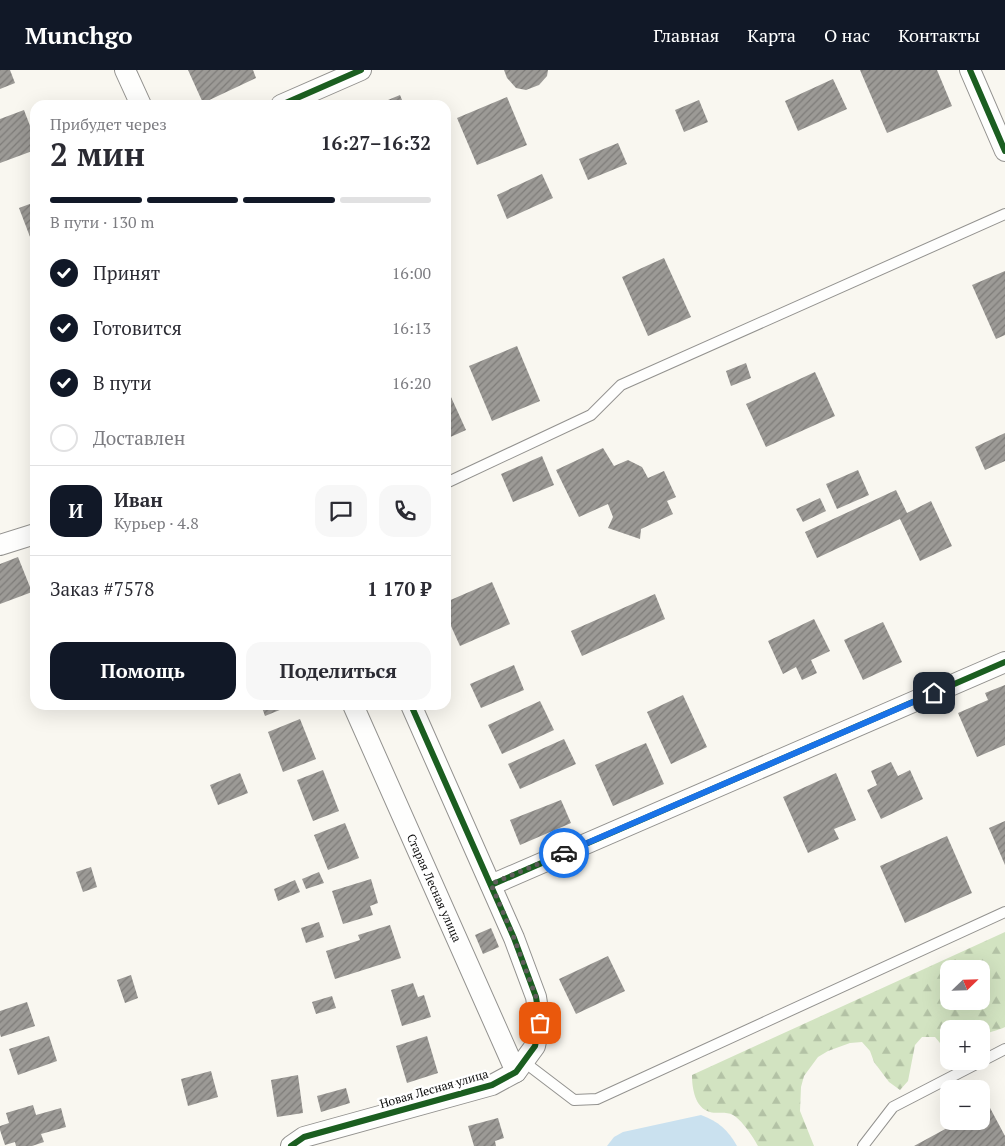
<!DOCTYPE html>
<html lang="ru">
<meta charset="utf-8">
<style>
body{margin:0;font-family:"PT Serif",serif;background:#f7f7f7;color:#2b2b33;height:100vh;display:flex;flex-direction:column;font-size:19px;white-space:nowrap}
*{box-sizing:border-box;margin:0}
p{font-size:16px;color:#7c7c81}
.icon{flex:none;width:28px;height:28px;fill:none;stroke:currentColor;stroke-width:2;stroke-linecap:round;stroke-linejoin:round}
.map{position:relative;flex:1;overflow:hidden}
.drawer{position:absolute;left:30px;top:30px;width:421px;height:610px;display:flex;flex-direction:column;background:#fff;border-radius:15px;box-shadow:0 5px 20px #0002}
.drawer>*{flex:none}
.needle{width:32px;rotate:67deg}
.controls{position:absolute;left:940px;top:890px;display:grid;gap:10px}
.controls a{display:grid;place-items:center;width:50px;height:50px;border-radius:10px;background:#fff;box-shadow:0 5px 20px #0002;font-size:25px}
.pin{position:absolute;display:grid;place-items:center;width:42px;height:42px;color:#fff;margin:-21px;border-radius:10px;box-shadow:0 2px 8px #0006}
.courier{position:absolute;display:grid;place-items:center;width:50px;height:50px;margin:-25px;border:4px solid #1a73e8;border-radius:50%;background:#fff;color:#222;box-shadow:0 1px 6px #0007}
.overview em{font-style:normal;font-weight:700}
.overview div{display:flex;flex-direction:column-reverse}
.overview{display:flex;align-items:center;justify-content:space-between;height:85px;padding:0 20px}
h1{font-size:32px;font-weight:700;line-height:38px}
.bar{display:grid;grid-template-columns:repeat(4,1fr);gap:8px 5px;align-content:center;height:60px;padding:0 20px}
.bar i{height:6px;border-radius:4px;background:#e1e1e2}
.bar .on{background:#111827}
.bar p{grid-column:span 4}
.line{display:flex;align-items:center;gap:12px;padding:0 20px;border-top:1px solid #e1e1e2}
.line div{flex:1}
.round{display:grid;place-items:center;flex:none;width:52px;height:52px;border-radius:15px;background:#f7f7f7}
ol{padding:0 20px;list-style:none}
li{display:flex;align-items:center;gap:15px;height:55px}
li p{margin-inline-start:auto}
li .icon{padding:5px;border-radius:50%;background:#111827;color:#fff;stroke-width:4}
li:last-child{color:#7c7c81}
li i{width:28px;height:28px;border:2px solid #e1e1e2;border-radius:50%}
.cta{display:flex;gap:10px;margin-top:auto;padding:10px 20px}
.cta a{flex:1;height:58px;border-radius:15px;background:#111827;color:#fff;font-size:20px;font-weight:700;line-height:58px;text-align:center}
.cta a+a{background:#f7f7f7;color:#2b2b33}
header{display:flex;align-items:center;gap:30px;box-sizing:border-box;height:70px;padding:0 25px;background:#111827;color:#fff}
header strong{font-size:24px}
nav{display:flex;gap:28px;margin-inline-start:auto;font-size:18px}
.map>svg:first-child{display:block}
</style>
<header>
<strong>Munchgo</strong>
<nav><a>Главная</a><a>Карта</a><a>О нас</a><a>Контакты</a></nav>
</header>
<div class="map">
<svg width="1005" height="1076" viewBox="0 0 1005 1076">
<defs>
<pattern id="forest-firs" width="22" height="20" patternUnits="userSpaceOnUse" patternTransform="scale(1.25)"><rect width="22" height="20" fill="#d2e3c1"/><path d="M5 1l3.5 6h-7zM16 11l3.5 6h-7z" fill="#b3c2a5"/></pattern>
<pattern id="building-hatch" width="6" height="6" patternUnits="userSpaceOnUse" patternTransform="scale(1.25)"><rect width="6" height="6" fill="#9c9a96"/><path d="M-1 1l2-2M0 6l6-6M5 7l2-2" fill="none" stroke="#7e7c79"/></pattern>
</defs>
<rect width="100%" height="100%" fill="#f9f7f0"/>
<path fill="url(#forest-firs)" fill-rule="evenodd" d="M1005,862V957C999,960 985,963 981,966V959H949V984L935,967H922L915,975L908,1011L900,1020L889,1012L874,992L870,981L862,972L850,973L828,981L818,987L804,1006L801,1017L800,1041L814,1076H758C754,1068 741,1049 733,1045C726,1041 717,1044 710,1042C695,1038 692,1018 692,1005ZM949,899H981V931H949Z"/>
<path fill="#cae1ef" d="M701,1045C718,1051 728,1060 737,1076H607L614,1067L623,1062Z"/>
<g fill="url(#building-hatch)">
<path d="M0,0H10L15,13L0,19Z"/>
<path d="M188,0H253L256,8L203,33Z"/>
<path d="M504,0H548L547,6L539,15L526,20L516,18L507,8Z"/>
<path d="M860,0H937L952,36L887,63Z"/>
<path d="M833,9L847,39L798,61L785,31Z"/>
<path d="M400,25L404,35H376Z"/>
<path d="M507,27L527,75L477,95L457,48Z"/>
<path d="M699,30L708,52L684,62L675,40Z"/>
<path d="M24,40L35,69V80L0,93V49Z"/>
<path d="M618,73L627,94L588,110L579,89Z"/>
<path d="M542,104L553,128L507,149L497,125Z"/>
<path d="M35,132V180L19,138Z"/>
<path d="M664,188L691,247L648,266L622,207Z"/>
<path d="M1005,201V265L996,269L972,215Z"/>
<path d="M517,276L540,331L492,351L469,296Z"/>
<path d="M746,293L751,308L731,316L726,301Z"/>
<path d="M815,302L835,346L766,377L746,334Z"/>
<path d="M446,316L466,360L446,369Z"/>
<path d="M1005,363V391L985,400L975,377Z"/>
<path d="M603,378L614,396L628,390L642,397L648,408L664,401L676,427L667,431L673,444L641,459L640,469L608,458L613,447L608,434L579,447L556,400Z"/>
<path d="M542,386L554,415L513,432L501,404Z"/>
<path d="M858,400L869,425L837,439L826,414Z"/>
<path d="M896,420L907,443L931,431L952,476L920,491L900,449L817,488L805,462Z"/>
<path d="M820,428L826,441L803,452L796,439Z"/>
<path d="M18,487L32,522L0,534V494Z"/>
<path d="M492,512L510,554L460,576L446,545V532Z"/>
<path d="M655,524L665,549L582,586L571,561Z"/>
<path d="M814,549L830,581L811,590L817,603L802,610L796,597L783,604L768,571Z"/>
<path d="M883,552L902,592L863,610L844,570Z"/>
<path d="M514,595L524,620L481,638L470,614Z"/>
<path d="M1005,615V675L977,687L958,643L988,630L985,623Z"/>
<path d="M683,625L707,677L671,694L647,642Z"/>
<path d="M540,631L554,660L502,684L488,655Z"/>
<path d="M261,635H292L265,646Z"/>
<path d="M300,649L316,689L283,702L268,662Z"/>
<path d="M564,669L576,694L520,719L508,694Z"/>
<path d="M646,673L664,714L613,736L595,695Z"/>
<path d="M891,692L898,706L910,700L923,729L881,749L867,720L877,715L871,701Z"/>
<path d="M323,700L339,741L313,751L297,710Z"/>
<path d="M240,703L248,723L218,735L210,715Z"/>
<path d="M836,703L856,750L834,759L839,769L808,783L783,727Z"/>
<path d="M561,730L571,753L520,775L510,750Z"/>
<path d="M1005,751V795L989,758Z"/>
<path d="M345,753L359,788L328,800L314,765Z"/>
<path d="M947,766L972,823L905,853L880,796Z"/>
<path d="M91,797L97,817L83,822L76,802Z"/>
<path d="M319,802L324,813L306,819L302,809Z"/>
<path d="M371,809L378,833L370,836L373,845L343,854L332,821Z"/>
<path d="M295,810L300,822L278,831L274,819Z"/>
<path d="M319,852L324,867L306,873L301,858Z"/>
<path d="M390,855L401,888L335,909L326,881L360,870L358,865Z"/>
<path d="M491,858L499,877L483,884L475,865Z"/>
<path d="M608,886L625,921L576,944L559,909Z"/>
<path d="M131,905L138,928L125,933L117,910Z"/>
<path d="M413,913L418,927L424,925L431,947L402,956L391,920Z"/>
<path d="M332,926L336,938L316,944L312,932Z"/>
<path d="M27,932L35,956L1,967L0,964V941Z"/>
<path d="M49,966L57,991L18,1005L9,979Z"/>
<path d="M427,966L438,1003L407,1013L396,976Z"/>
<path d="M211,1001L218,1027L188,1036L181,1009Z"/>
<path d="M298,1005L303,1043L277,1047L271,1010Z"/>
<path d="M346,1018L350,1033L321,1042L317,1026Z"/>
<path d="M33,1035L36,1045L61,1038L66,1057L41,1064L44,1072L32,1076H16L15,1072L5,1075L0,1060V1056L9,1053L6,1043Z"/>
<path d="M989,1036L1005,1066V1076H914L960,1051H981V1040Z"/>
<path d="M498,1048L504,1068L495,1071L496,1076H474L468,1056Z"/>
</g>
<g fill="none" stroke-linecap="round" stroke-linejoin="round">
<defs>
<g id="service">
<path d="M446,413L591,345L621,315L1005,144"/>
<path d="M525,990L532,998L574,1030L597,1029L1005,842"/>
<path d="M863,1076L893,1037L1005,979"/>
</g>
<g id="minor">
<path d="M125,0L141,35"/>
<path d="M970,0L1005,81"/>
<path d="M281,35L361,0"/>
<path d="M0,475L35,464"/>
<path d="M353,635L516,1002"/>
<path d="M491,815L1005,592"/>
<path d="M291,1076L304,1067L492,1015L516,1002L535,976L540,953L536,927L514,868L411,635"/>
</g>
</defs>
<use href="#service" stroke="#93928f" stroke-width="12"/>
<use href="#minor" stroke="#93928f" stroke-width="22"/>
<use href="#service" stroke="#fefefd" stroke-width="10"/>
<use href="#minor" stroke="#fefefd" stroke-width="20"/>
<defs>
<g id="cycleway">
<path d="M970,0L1005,81"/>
<path d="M281,35L361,0"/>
<path d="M491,815L1005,592"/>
<path d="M291,1076L304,1067L492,1015L516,1002L535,976L540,953L536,927L514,868L411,635"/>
</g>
</defs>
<use href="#cycleway" stroke="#fff" stroke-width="9"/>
<use href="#cycleway" stroke="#1b5e20" stroke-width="6"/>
</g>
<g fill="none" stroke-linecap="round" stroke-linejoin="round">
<path stroke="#5f5e5c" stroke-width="5" stroke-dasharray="0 9" d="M540,953L536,927L514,868L491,814L564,783"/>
<path stroke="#1a73e8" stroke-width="6" d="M564,783L934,623"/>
</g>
<g text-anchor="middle" stroke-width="5" stroke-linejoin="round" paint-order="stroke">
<g font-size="12" fill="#0c0c0c" stroke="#fff">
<text transform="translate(434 818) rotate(66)" y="4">Старая Лесная улица</text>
<text transform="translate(434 1019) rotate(-16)" y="4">Новая Лесная улица</text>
</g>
</g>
</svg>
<div class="controls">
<a><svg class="needle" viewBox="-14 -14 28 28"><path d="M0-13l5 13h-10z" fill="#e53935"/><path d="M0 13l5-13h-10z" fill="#7c7c81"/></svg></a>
<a>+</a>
<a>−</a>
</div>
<div class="pin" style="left:540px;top:953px;background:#ea580c"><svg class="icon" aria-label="bag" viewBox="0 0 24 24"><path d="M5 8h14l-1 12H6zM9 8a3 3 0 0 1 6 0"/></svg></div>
<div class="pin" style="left:934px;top:623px;background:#1f2937"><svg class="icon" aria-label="home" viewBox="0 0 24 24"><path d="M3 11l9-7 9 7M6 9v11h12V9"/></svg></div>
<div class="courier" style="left:564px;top:783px"><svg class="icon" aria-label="car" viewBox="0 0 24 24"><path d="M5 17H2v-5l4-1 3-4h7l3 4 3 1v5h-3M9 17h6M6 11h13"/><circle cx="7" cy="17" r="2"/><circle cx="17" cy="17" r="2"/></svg></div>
<section class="drawer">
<div class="overview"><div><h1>2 мин</h1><p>Прибудет через</p></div><em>16:27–16:32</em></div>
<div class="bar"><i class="on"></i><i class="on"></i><i class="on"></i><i></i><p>В пути · 130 m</p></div>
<ol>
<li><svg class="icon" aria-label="check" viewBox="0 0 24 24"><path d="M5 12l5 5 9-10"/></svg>Принят<p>16:00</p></li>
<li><svg class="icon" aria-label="check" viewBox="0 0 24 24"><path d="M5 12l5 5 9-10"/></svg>Готовится<p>16:13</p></li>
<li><svg class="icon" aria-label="check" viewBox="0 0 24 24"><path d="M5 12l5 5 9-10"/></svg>В пути<p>16:20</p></li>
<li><i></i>Доставлен</li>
</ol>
<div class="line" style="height:90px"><b class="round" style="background:#111827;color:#fff">И</b><div><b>Иван</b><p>Курьер · 4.8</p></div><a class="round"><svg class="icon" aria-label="chat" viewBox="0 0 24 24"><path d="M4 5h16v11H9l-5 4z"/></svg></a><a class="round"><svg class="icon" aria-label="phone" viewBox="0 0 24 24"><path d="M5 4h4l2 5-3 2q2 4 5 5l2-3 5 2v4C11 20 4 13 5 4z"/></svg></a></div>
<div class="line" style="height:65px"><div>Заказ #7578</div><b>1 170 ₽</b></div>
<div class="cta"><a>Помощь</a><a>Поделиться</a></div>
</section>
</div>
